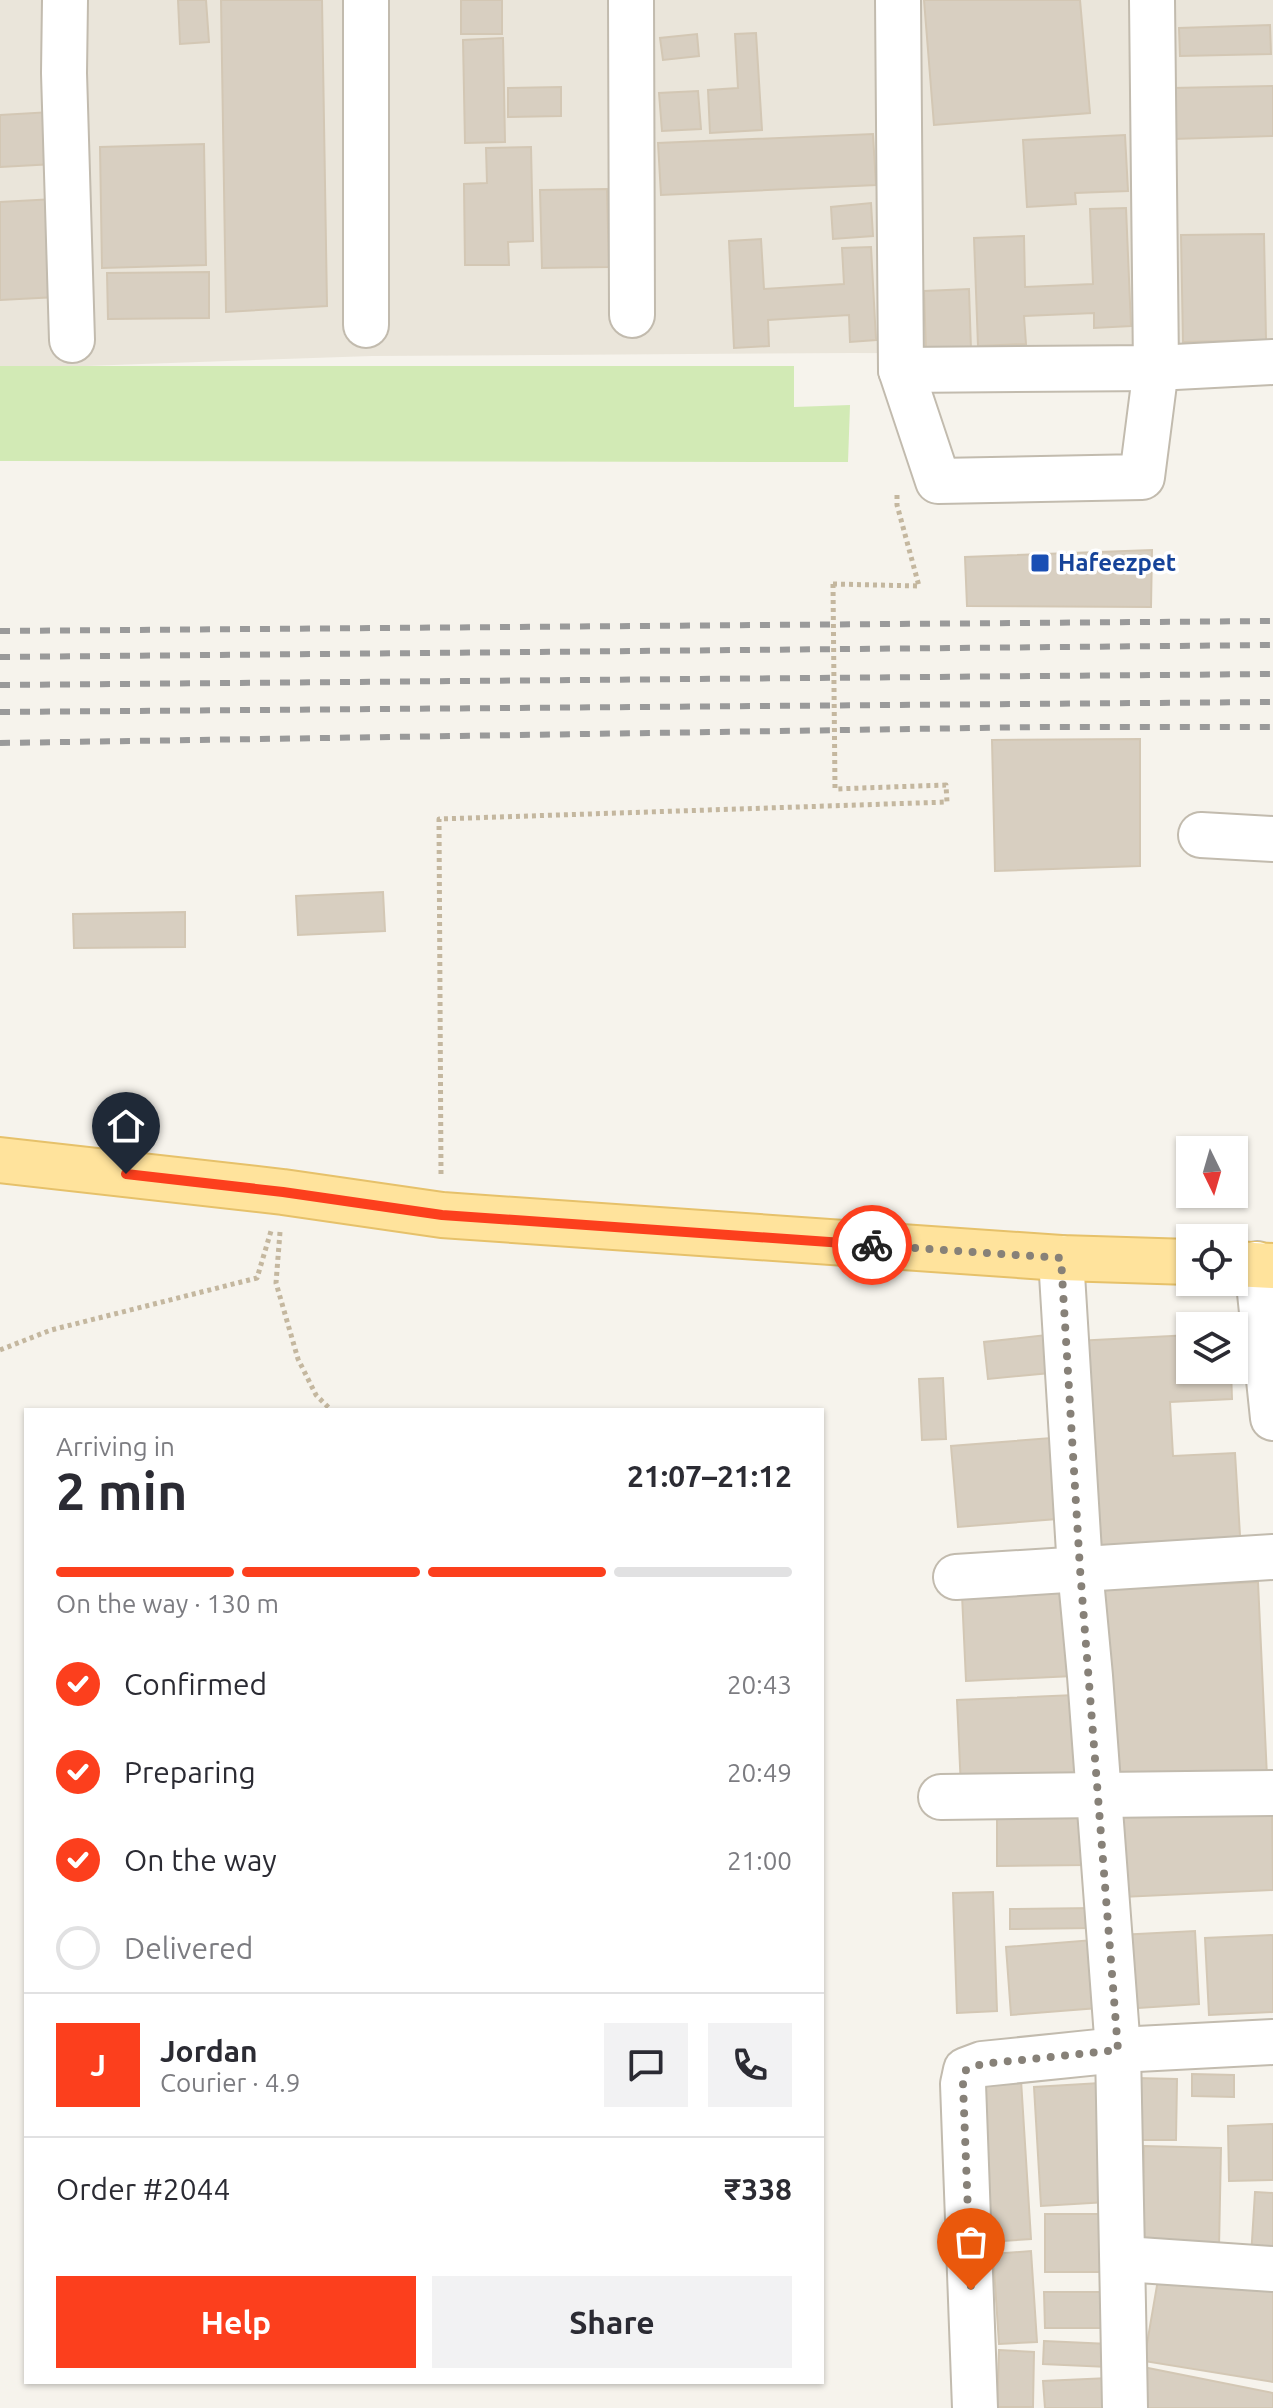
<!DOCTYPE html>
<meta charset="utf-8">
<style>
body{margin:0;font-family:Ubuntu,sans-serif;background:#f2f2f3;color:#2b2b33;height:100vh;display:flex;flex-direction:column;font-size:30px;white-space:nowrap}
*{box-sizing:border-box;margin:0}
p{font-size:26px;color:#7c7c81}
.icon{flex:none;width:44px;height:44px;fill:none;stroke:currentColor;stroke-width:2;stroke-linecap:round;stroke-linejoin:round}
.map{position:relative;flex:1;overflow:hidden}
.sheet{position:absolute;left:24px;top:1408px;width:800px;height:976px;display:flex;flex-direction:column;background:#fff;border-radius:0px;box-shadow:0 2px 6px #0004}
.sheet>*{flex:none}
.needle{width:52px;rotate:175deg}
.tools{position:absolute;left:1176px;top:1136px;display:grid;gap:16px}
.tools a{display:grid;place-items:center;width:72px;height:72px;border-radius:0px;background:#fff;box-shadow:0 2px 6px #0004;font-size:40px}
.pin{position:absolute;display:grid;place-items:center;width:68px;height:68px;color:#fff;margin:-82px -34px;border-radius:50% 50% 50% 0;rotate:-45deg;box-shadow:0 0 8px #0007}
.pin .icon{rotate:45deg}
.courier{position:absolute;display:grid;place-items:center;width:80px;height:80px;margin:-40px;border:6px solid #fc3f1d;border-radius:50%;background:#fff;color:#222;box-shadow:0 2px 10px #0007}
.overview em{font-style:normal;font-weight:700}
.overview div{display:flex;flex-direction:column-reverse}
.overview{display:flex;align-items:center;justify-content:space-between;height:136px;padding:0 32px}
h1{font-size:52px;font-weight:700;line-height:60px}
.bar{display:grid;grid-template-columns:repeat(4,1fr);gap:12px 8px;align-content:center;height:96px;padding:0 32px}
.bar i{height:10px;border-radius:6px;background:#e1e1e2}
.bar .selected{background:#fc3f1d}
.bar p{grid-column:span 4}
.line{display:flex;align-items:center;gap:20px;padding:0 32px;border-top:2px solid #e1e1e2}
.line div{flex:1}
.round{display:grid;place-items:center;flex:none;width:84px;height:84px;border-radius:0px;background:#f2f2f3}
ol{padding:0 32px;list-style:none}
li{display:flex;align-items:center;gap:24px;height:88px}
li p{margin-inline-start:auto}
li .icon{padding:8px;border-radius:50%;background:#fc3f1d;color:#fff;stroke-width:4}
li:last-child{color:#7c7c81}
li i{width:44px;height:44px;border:4px solid #e1e1e2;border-radius:50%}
.cta{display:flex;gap:16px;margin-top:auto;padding:16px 32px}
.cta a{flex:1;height:92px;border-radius:0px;background:#fc3f1d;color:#fff;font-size:32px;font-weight:700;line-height:92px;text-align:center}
.cta a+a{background:#f2f2f3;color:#2b2b33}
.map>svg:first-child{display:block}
</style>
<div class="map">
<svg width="1273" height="2408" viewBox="0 0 1273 2408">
<rect width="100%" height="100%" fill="#f6f3ec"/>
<path fill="#eae5da" d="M0,0H1273V355L852,353L372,356L0,369Z"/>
<path fill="#d2eab5" d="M0,366H794V407L850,405L848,462L0,461Z"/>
<g fill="#d8cfc1" stroke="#d3c7b4" stroke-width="2">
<path d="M178,0H206L209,42L180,44Z"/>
<path d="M221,0H322L327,306L226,312Z"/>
<rect x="461" y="0" width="41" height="34"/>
<path d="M924,0H1080L1090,113L934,125Z"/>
<path d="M1270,25L1271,54L1180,56L1179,28Z"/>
<path d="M756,33L762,130L710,133L708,90L738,88L735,34Z"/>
<path d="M697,34L699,56L663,60L660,38Z"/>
<path d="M503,38L505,142L465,143L463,40Z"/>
<path d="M1273,86V136L1173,139L1172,88Z"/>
<path d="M561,87V116L508,117V88Z"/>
<path d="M698,91L701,129L662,131L659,93Z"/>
<path d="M51,112L54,164L0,167V115Z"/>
<path d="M873,134L876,185L661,195L658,143Z"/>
<path d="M1125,135L1128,191L1075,193L1076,204L1027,207L1023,140Z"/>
<path d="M204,144L206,265L102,268L100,147Z"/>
<path d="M531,147L533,241L508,242L509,265H465L464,184L487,183L486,148Z"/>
<path d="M607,189L609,267L542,268L540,190Z"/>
<path d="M54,199L57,297L0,300V202Z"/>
<path d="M871,203L873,236L833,239L831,207Z"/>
<path d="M1126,208L1131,326L1094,328V313L1024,316L1026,344L978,346L974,238L1024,236L1025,287L1093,284L1090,209Z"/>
<path d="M1264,234L1266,340L1183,342L1181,235Z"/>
<path d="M761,239L764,289L844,284L842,248L871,247L876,340L850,342L849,315L768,320L769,346L734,348L729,241Z"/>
<path d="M209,272V318L108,319L107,273Z"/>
<path d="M969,289L971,350L926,351L924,291Z"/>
<path d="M1152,550L1151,607L967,606L965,557Z"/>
<path d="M1140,739V866L995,871L992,740Z"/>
<path d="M383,892L385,931L298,935L296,896Z"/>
<path d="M185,912V947L74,948L73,914Z"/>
<path d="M1046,1335L1050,1373L988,1379L984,1342Z"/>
<path d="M1190,1335V1370H1231L1232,1399L1170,1402L1173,1456L1235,1453L1241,1552L1088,1561L1076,1341Z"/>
<path d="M943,1378L946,1439L922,1440L919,1379Z"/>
<path d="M1051,1438L1057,1519L958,1527L951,1446Z"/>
<path d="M1258,1582L1267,1777L1106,1785L1097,1590Z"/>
<path d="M1069,1590L1073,1676L966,1681L962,1595Z"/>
<path d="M1075,1695L1079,1783L961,1788L957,1700Z"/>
<path d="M1272,1805L1273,1890L1122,1897L1119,1812Z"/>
<path d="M997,1807H1086V1865L997,1866Z"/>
<path d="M993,1892L997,2011L957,2013L953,1893Z"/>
<path d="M1094,1908V1928L1010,1929V1909Z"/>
<path d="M1195,1931L1199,2004L1123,2009L1119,1935Z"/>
<path d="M1273,1935V2012L1209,2015L1205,1938Z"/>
<path d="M1093,1940L1098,2008L1011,2015L1006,1947Z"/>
<path d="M1192,2074L1234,2075V2097L1192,2096Z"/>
<path d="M1136,2078L1177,2079L1176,2140H1135Z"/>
<path d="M1021,2080L1031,2239L987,2242L977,2082Z"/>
<path d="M1100,2083L1107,2202L1041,2206L1034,2087Z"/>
<path d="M1273,2124V2180L1229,2181L1228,2126Z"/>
<path d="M1144,2146L1221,2148L1219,2248L1142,2247Z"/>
<path d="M1255,2192L1273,2193V2258L1251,2257Z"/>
<rect x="1045" y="2214" width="65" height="58"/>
<path d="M1031,2251L1037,2342L999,2344L993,2254Z"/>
<path d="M1160,2268L1273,2286V2382L1144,2361Z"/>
<path d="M1044,2292H1111V2328H1045Z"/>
<path d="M1044,2341L1109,2344L1108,2367L1043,2364Z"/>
<path d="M999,2350L1034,2352L1033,2407H997Z"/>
<path d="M1133,2365L1273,2393V2408H1135Z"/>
<path d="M1109,2378L1110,2408H1045L1043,2381Z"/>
</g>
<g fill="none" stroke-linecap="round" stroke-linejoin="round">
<defs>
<g id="minor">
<path d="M65,0L64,73L72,340"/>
<path d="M631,0L632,315"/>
<path d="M898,0L901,370L938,481L1142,477L1156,368L1152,0"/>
<path d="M366,325V0"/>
<path d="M901,370L1156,368L1273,362"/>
<path d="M1201,835L1273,839"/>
<path d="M1061,1258L1080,1569L1090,1676L1118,2050L1125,2408"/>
<path d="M1257,1264L1273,1418"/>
<path d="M956,1577L1273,1557"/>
<path d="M941,1797L1273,1793"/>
<path d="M1124,2259L1273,2269"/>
<path d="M975,2408L963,2084L966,2070L982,2064L1118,2050L1273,2042"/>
</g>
<g id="major">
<path d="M0,1160L283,1192L442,1215L1061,1258L1190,1262"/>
<path d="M1234,1264L1273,1266"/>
</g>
</defs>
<use href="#minor" stroke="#c2bbae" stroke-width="48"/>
<use href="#major" stroke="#e6c16a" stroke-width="48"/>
<g stroke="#c4b79f" stroke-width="5" stroke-dasharray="4 4" stroke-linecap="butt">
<path d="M833,584L919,586L897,505V491"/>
<path d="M441,1174L439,819L947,802L946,785L835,789"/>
<path d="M280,1232L276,1283L298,1359L316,1395L331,1410"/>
<path d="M0,1350L51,1330L257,1278L271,1231"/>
</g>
<use href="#minor" stroke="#fff" stroke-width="44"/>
<use href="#major" stroke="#ffe39c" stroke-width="44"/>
<g stroke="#9a9a9a" stroke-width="6" stroke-dasharray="10 10" stroke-linecap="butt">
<path d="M0,631L1273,621"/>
<path d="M0,657L1273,645"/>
<path d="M0,685L1273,674"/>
<path d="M0,712L1273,702"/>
<path d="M0,743L1040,727H1273"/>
</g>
<path stroke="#c4b79f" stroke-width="5" stroke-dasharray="4 4" stroke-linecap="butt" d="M833,584L835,789"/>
</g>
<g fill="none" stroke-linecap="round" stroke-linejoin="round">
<path stroke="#878178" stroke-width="8" stroke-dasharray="0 14.4" d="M872,1245L1061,1258L1080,1569L1118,2050L982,2064L966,2070L963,2084L971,2290"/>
<path stroke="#fc3f1d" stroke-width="10" d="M126,1174L283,1192L442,1215L872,1245"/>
</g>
<rect fill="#1a4fb4" stroke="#fff" stroke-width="3" x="1030" y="553" width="20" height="20" rx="4"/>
<g text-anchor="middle" stroke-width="7" stroke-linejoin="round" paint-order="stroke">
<g font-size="24" font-weight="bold" fill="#164399" stroke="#fff" text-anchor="start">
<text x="1058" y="571">Hafeezpet</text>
</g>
</g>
</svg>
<div class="tools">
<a><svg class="needle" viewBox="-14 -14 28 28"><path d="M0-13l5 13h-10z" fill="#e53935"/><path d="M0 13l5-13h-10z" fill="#7c7c81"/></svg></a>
<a><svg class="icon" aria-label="locate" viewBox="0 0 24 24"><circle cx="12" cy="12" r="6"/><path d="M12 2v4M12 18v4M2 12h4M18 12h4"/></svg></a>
<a><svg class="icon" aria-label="layers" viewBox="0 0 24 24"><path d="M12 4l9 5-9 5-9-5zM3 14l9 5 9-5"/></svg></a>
</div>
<div class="pin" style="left:971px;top:2290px;background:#ea580c"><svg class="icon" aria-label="bag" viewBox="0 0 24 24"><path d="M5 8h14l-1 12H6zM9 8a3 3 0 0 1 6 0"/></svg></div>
<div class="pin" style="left:126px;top:1174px;background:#1f2937"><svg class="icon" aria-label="home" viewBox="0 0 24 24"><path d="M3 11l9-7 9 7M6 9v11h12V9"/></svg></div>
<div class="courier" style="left:872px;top:1245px"><svg class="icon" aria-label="bike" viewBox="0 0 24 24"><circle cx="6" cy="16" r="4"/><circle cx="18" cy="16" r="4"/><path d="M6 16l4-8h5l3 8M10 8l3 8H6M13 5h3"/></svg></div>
<section class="sheet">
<div class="overview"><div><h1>2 min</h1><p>Arriving in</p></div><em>21:07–21:12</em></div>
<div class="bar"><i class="selected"></i><i class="selected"></i><i class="selected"></i><i></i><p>On the way · 130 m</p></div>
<ol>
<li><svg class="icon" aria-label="check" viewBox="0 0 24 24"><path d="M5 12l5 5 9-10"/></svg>Confirmed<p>20:43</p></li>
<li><svg class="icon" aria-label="check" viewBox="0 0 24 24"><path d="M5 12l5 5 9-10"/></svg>Preparing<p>20:49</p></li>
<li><svg class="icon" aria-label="check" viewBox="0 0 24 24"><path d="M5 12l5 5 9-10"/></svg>On the way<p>21:00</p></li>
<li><i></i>Delivered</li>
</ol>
<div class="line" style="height:144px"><b class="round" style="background:#fc3f1d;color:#fff">J</b><div><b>Jordan</b><p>Courier · 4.9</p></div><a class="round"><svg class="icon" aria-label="chat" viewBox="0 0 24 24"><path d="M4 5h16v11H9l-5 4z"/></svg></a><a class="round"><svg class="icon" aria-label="phone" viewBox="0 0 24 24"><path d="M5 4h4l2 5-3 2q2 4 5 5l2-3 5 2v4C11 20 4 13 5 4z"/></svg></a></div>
<div class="line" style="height:104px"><div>Order #2044</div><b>₹338</b></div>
<div class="cta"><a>Help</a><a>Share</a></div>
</section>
</div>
